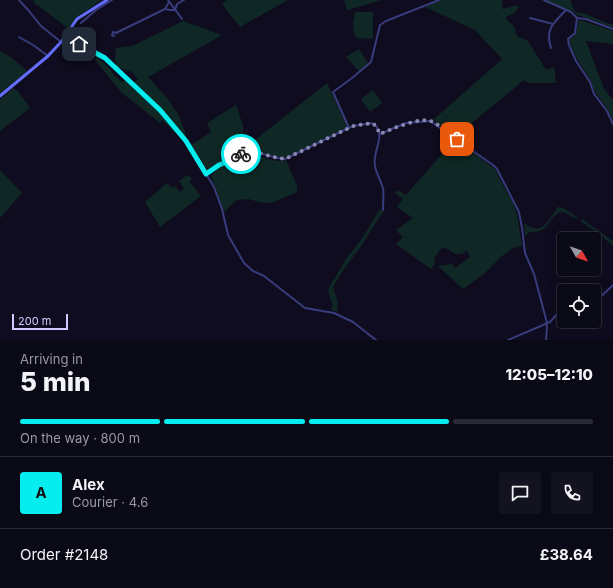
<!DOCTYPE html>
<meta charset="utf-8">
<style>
body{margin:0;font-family:Inter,sans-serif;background:#13121f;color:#f1f3f6;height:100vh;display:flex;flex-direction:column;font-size:15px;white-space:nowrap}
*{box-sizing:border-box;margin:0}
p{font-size:13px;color:#999aa1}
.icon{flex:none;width:22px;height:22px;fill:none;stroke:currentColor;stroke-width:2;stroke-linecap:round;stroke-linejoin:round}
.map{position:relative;height:340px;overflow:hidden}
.drawer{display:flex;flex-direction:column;background:#0a0916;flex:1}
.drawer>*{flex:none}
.needle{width:26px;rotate:130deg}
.buttons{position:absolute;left:557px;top:232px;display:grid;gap:8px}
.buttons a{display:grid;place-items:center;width:44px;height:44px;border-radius:4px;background:#0a0916;box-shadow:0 4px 16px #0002,0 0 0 1px #2a2a35;font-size:20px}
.scale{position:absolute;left:12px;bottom:10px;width:56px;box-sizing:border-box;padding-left:4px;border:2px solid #cccafe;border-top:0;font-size:11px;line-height:14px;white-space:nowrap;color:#cccafe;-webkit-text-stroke:3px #0e0c1e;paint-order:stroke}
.pin{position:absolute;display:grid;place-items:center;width:34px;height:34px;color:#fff;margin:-17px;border-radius:8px;box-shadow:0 2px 6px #0006}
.courier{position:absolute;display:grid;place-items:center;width:40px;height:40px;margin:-20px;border:3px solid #05edef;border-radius:50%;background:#fff;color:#222;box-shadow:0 1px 5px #0007}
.head em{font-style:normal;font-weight:800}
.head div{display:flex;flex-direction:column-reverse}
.head{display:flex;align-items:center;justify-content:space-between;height:68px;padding:0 20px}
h1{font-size:26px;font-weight:800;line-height:30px}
.bar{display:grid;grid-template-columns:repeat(4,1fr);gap:6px 4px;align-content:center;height:48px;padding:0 20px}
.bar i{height:5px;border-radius:3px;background:#2a2a35}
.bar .on{background:#05edef}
.bar p{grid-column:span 4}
.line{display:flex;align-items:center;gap:10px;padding:0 20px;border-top:1px solid #2a2a35}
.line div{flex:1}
.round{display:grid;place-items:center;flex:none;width:42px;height:42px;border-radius:4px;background:#13121f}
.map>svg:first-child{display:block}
</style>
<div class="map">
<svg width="613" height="340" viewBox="0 0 613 340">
<rect width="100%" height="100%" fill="#0e0c1e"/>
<g fill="#102825">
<path d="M34,0H102L81,14L68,28L33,2Z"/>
<path d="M227,0H288L240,27L222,4Z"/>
<path d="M344,0H382L347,10Z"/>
<path d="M442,0H503L502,1V9L517,5L519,7L514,13L506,17V19L514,26L517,36L528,41L546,70L554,67L556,83H529L524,80L455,137L433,120L502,59L475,30L425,7Z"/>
<path d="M544,0H570L575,12L586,14L609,24H613V28L594,20L577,15L571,9V12Z"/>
<path d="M355,12H373V39L357,38C351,29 353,23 355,12Z"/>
<path d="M580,20L613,31V44L586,41L604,89L613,100V120L608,110L595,92L589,77L577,59L569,41L570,39L576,34L578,22Z"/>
<path d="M183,21L222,35L148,77L167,98L178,114L186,134L183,137L171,120L133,83L138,79L132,72L117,67L115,57L116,48L132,46Z"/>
<path d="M359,49L368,63L359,71L346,57Z"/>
<path d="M0,51L12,58L27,71L0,94Z"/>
<path d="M97,57L110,69L114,75L122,82L125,80L158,111L176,131L174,132L162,120L160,123L121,92L95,60Z"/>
<path d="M327,83L347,126L346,129L288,157L283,158L247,149L246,147Z"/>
<path d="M13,88L16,91L17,90L30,108L0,131V100Z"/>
<path d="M373,90L382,103L370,112L361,99Z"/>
<path d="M236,105L243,126L244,150L236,157L219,164L207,173L199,162L191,145L211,132L207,123Z"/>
<path d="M455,139L495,169L504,187L513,203L517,214L522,246C507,247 497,262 486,272C479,278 471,283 463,289L438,266L452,264L455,268L470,257L467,250L462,254H456L448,249H446L442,247L434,259L435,263L431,269L396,244L403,237L396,230L413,218L397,207L403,199L395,193L398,190L406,195Z"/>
<path d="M246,154C260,154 273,164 286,160L297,186V192L274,202L264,203L248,199L237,200L224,212L211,176L220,167L234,163Z"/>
<path d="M0,170L22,193L0,218Z"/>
<path d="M188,175L192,179L189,181L201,196L160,227L145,202L167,183L172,188L175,186L180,192L184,189L179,181Z"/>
<path d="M558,207L563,208L577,217V219L564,212H560C545,220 551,233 529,232L525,237L524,223C542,238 548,220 558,207Z"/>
<path d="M380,209L383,212L359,249L342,272L333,287L338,303L337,310L338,312L331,310L333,306L328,291L330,286L346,259L361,240Z"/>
<path d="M582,219L613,241V246L597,232L581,222Z"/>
</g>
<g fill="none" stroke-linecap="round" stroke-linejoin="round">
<g stroke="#383c7c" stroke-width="2">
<path d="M19,0L29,11L41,26L61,42"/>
<path d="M168,0L182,19"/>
<path d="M544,0L571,12L577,18L586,19L613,29"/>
<path d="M165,9L170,10H175"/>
<path d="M165,9L169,2"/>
<path d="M175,10L177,4L184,0"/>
<path d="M530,18L553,24"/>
<path d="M577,18L575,33L568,39L569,45L576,61L590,82L594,94L607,111L613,124"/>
<path d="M81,23L96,10L112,0"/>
<path d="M114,36L112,35L113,32L116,33L165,9"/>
<path d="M19,37L33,45L48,56"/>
<path d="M63,38L79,44L105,58L172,124L186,141L214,187L222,209L228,235L244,263L253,271L264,276L305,308L334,313L353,322L376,340"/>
<path d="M551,48C545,29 553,24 565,11"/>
<path d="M349,128L333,92L352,78L371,62L380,25L386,21L439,0"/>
<path d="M380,134L406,123L430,121L493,165L497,169L519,212L522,228L525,253L534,274L547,323"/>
<path d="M206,174L219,165L234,159L247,150L278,158L285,159L353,126L372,123C386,131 376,146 375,158C373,169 380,178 383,188C384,194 383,203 383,210"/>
<path d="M594,303L613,285"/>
<path d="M546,323L547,327L546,340"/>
<path d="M508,340L550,322L557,314L564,312"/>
</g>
<path stroke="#646dfc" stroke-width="3" d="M0,96L48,56L61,42L77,19L107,0"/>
</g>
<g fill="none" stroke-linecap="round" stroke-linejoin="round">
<path stroke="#8a88b0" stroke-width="4" stroke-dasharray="0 7.2" d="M241,154L247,150L278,158L285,159L353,126L372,123L376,126L380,134C391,129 420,117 431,121C440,125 449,134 457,139"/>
<path stroke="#05edef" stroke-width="5" d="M79,44L105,58L160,110L186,141L206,174L219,165L234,159L241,154"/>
</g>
</svg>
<div class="buttons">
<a><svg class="needle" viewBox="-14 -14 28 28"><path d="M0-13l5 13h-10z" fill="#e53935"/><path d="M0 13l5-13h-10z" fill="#999aa1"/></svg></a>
<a><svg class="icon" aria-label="locate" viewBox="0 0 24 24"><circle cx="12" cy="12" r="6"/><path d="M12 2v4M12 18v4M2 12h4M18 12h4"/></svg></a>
</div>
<div class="scale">200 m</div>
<div class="pin" style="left:457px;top:139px;background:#ea580c"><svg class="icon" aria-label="bag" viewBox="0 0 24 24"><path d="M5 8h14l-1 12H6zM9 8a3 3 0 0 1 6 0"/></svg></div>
<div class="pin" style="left:79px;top:44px;background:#1f2937"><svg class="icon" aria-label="home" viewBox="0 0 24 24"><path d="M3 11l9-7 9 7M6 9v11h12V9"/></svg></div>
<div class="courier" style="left:241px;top:154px"><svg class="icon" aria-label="bike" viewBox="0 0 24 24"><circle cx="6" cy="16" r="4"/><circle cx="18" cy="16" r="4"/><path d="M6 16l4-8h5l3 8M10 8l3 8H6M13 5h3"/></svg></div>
</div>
<section class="drawer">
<div class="head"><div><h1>5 min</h1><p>Arriving in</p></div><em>12:05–12:10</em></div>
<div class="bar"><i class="on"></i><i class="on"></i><i class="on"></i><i></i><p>On the way · 800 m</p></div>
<div class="line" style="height:72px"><b class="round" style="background:#05edef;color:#111">A</b><div><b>Alex</b><p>Courier · 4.6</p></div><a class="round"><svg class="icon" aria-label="chat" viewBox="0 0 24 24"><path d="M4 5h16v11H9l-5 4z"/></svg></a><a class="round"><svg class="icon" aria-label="phone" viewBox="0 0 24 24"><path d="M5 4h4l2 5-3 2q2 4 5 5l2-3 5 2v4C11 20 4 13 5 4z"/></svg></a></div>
<div class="line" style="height:52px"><div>Order #2148</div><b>£38.64</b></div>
</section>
